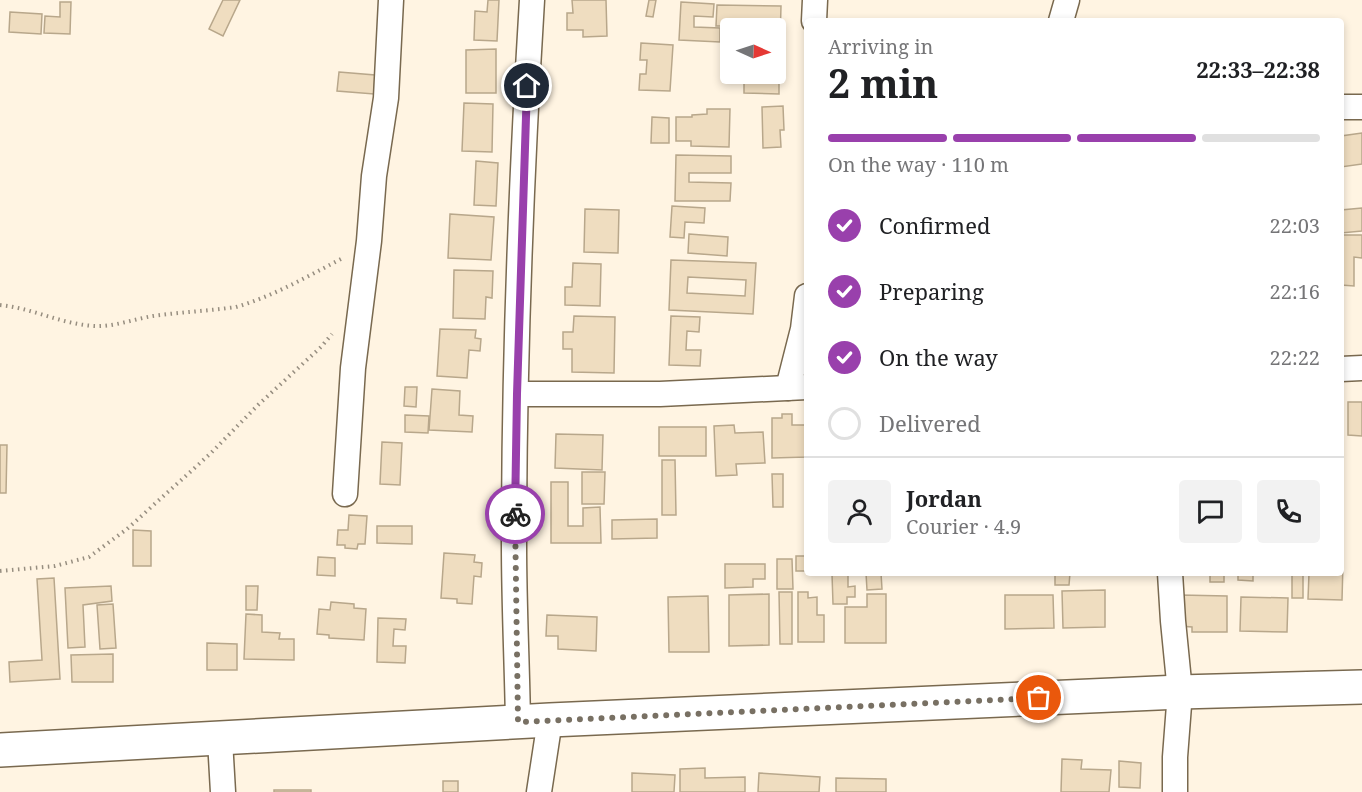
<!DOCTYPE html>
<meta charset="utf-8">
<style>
body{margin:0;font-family:"Noto Serif",serif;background:#f2f2f2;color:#202124;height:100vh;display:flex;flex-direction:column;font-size:22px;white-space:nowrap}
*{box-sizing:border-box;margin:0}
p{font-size:20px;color:#757577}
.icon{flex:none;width:33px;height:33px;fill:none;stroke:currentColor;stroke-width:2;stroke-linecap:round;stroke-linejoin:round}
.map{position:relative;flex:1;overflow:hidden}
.panel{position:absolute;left:804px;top:18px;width:540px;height:558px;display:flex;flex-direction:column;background:#fff;border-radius:6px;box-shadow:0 3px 9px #0003}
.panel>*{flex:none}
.needle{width:39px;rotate:93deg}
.controls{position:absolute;left:720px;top:18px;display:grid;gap:12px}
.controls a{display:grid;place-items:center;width:66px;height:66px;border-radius:6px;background:#fff;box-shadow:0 3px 9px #0003;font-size:30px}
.pin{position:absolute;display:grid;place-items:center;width:51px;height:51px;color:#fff;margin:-26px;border:3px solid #fff;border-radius:50%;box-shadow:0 2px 6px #0007}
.courier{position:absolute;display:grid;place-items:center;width:60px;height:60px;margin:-30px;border:4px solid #9940ac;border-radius:50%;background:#fff;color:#222;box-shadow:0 2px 8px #0007}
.head em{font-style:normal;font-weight:700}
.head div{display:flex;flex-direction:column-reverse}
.head{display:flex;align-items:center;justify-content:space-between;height:102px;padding:0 24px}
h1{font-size:39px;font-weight:700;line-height:45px}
.bar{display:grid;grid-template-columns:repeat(4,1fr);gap:9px 6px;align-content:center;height:72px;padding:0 24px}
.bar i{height:8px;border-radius:4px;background:#e0e0e0}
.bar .on{background:#9940ac}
.bar p{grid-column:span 4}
.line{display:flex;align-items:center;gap:15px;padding:0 24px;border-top:2px solid #e0e0e0}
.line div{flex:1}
.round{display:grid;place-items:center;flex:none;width:63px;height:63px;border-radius:6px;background:#f2f2f2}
ol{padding:0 24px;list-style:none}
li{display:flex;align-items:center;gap:18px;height:66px}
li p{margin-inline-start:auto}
li .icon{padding:6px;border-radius:50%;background:#9940ac;color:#fff;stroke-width:4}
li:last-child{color:#757577}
li i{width:33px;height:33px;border:3px solid #e0e0e0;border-radius:50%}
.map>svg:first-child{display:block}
</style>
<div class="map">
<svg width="1362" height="792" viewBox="0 0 1362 792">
<rect width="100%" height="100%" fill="#fff4e2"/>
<g fill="#efddc0" stroke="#b8a78b" stroke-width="1.5" fill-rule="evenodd">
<path d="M223,0H240L223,36L209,29Z"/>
<path d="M488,0H499L497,41L474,40L475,11L487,12Z"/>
<path d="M572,0H606L607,36L583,37V30H567V13H573Z"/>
<path d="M649,0H656L653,17L646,16Z"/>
<path d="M60,2H71L70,34L44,33L45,16L60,17Z"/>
<path d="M681,2L714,4L713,17L694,16V27L720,28V42L679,40Z"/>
<path d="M717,5L781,6L780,41H776V28H730V39H723L724,26H716Z"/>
<path d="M10,12L42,14L41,34L9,32Z"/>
<path d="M641,43L673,45L670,91L639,90L640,74H646L647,60H640Z"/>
<path d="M776,45V51H784L783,74H779V94L744,93V74H739H776Z"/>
<path d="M496,49V93H466V50Z"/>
<path d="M339,72L375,75L374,94L337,91Z"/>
<path d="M464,103L493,104L492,152L462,151Z"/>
<path d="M783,106L784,130H780L781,147L763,148L762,107Z"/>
<path d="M707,109H730L729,147L691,146V141H676V117H692V115L707,114Z"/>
<path d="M652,117L669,118V143H651Z"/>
<path d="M1362,133V164L1341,167V136Z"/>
<path d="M676,155L731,156V173H689V182L731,183L730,201H675Z"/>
<path d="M476,161L498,163L496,206L474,205Z"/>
<path d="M672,206L705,208L704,223L685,222L684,238L670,237Z"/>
<path d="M1362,208V231L1341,233V210Z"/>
<path d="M585,209L619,210L618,253L584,252Z"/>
<path d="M450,214L494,217L491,260L448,258Z"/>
<path d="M689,234L728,237L727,256L688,253Z"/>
<path d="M1341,235H1362V258L1354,257V286L1341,285Z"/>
<path d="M671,260L756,263L753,314L669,310ZM688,277L746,280L745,296L687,293Z"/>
<path d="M573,263L601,264L600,306L565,305V287H572Z"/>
<path d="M454,270L493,271L492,298L486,297L485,319L453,318Z"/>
<path d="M574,316L615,317L614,373L572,372V349H563V332H573Z"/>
<path d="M671,316L700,317L699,332L687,331L686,350H701L700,366L669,365Z"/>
<path d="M440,329L476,330L475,338L481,339L480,351L469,350L467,378L437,376Z"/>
<path d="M405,387H417L416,407L404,406Z"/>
<path d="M432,389L460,391L459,415L473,416L472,432L429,430Z"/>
<path d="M1348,402H1362V436L1348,435Z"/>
<path d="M782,414H792V425H807V457L772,458V418H782Z"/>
<path d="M405,415L429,416L428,433L405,432Z"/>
<path d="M734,425L735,433L763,432L765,463L736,464L737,475L716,476L714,426Z"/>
<rect x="659" y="427" width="47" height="29"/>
<path d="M556,434L603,435L602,470L555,468Z"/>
<path d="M382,442L402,443L400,485L380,484Z"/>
<path d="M0,445H7L6,493H0Z"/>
<path d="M662,460H675L676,515H662Z"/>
<path d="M582,472H605L604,504H582Z"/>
<path d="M772,474H783V507H773Z"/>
<path d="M551,482H568V526H583V508L600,507L601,543H551Z"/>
<path d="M349,515L367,516L365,544H358L357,549L345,548V545H337L338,530H348Z"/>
<path d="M657,519V538L612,539V520Z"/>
<path d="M377,526H412V544L377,543Z"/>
<path d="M133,530L151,531V566H133Z"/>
<path d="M444,553L475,555L474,562L482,563L481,577L474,576L472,604L457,603V599L441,598Z"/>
<rect x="796" y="556" width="11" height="15"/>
<path d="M318,557L335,558V576L317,575Z"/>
<path d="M777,559H792L793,589H777Z"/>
<path d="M1341,563H1343L1342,600L1308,599L1309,573H1341Z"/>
<path d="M725,564H765V579H753V587L725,588Z"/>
<path d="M866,573H881L882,589L867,590Z"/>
<path d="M1055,573H1070L1069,585H1055Z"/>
<rect x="1210" y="573" width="14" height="9"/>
<path d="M1238,573H1253V581L1238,580Z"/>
<rect x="1292" y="573" width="11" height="25"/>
<path d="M832,574H848V587L855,586V597H847V604H833Z"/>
<path d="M54,578L60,679L10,682L9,662L42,660L37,579Z"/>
<path d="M111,586L112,601L83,605L85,647L68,648L65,588Z"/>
<path d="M246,586H258L257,610H246Z"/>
<path d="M1105,590V627L1063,628L1062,591Z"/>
<path d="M779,592H792V644H780Z"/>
<path d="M798,592H808V598L817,597V615H824V642H798Z"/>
<path d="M769,594V645L729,646V595Z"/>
<path d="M867,594H886V643H845V607H867Z"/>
<path d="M1005,595H1053L1054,628L1005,629Z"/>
<path d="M1180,595L1227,596V632H1192V627L1180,626Z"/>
<path d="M708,596L709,652H669L668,597Z"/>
<path d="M1241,597L1288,598L1287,632L1240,631Z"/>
<path d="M331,602L354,604V608L366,609L364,640L329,638V635L317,634L319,609L330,610Z"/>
<path d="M113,604L116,648L100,649L97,605Z"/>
<path d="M246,614L262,615V632L280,633L279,639H294V660L244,659Z"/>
<path d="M547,615L597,617L596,651L558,649V636H546Z"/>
<path d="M378,618L406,619L405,630L394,629L393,646H406L405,663L377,662Z"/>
<path d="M207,643L237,644V670H207Z"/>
<path d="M113,654V682H72L71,655Z"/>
<path d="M1062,759L1082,760L1081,769L1111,770L1109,792H1061Z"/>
<path d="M1119,761L1141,763L1140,788L1119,787Z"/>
<path d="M705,768V778L745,777V792H680V769Z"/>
<path d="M632,773L675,775L674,792H632Z"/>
<path d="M759,773L820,777L819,792H758Z"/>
<path d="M836,778L886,779V792H836Z"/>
<rect x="443" y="781" width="15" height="11"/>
<rect x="274" y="790" width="37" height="2"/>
</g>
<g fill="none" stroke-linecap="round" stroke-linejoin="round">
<defs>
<g id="street">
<path d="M814,21L815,0"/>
<path d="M1061,21L1067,0"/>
<path d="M1341,107H1362"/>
<path d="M1341,369L1362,368"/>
<path d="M788,388L803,329L807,296"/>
<path d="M517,394H660L807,387"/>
<path d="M345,494L353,368L369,241L374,176L386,98L391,0"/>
<path d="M1170,573L1173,621L1180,692L1175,757V792"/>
<path d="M518,722C517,663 514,604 514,545C514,363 521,181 532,0"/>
<path d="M220,740L223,792"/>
<path d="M539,792L550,720"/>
</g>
<path id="secondary" d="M0,750L550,720L1180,692L1362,687"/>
</defs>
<use href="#street" stroke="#79694f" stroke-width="27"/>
<use href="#secondary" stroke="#79694f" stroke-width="36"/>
<g stroke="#978e80" stroke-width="4" stroke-dasharray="1.5 4.5" stroke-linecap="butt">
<path d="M0,305C32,308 61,324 94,326C114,327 134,319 153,316C181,312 208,311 236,307C274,296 308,276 343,258"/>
<path d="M0,571L55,566L89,557L127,529L210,454L258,405L321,347L332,334"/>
</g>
<use href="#street" stroke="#fff" stroke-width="24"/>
<use href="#secondary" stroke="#fff" stroke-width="33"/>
</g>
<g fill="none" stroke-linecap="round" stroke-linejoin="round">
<path stroke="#787063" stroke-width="6" stroke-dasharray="0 10.8" d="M515,514L518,722L1039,698"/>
<path stroke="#9940ac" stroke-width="8" d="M515,514L517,394L527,86"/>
</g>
</svg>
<div class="controls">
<a><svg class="needle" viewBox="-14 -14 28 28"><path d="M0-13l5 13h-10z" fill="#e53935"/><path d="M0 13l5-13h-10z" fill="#757577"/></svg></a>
</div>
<div class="pin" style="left:1039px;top:698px;background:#ea580c"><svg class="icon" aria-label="bag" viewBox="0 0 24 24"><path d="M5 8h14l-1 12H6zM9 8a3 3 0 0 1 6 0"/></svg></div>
<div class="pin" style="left:527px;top:86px;background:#1f2937"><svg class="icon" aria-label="home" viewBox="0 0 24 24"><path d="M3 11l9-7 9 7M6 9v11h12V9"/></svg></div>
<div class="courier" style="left:515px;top:514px"><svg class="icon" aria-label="bike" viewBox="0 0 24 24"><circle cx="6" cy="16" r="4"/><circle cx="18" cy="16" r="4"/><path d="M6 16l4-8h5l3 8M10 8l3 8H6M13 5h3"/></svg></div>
<section class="panel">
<div class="head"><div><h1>2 min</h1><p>Arriving in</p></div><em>22:33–22:38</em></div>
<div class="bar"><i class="on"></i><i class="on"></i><i class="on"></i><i></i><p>On the way · 110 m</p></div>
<ol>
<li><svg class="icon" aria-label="check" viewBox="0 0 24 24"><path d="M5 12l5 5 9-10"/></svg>Confirmed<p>22:03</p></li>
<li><svg class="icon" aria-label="check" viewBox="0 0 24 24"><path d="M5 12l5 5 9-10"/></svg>Preparing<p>22:16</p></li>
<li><svg class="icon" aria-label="check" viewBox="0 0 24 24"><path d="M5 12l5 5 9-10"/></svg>On the way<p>22:22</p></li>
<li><i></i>Delivered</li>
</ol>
<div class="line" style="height:108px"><a class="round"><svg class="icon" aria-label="person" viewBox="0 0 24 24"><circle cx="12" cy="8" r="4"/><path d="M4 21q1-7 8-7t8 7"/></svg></a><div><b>Jordan</b><p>Courier · 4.9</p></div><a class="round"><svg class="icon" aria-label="chat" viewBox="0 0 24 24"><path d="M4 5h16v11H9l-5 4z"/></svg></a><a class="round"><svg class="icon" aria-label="phone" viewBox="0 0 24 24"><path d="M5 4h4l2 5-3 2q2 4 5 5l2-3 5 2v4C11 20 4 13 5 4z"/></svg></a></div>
</section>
</div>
